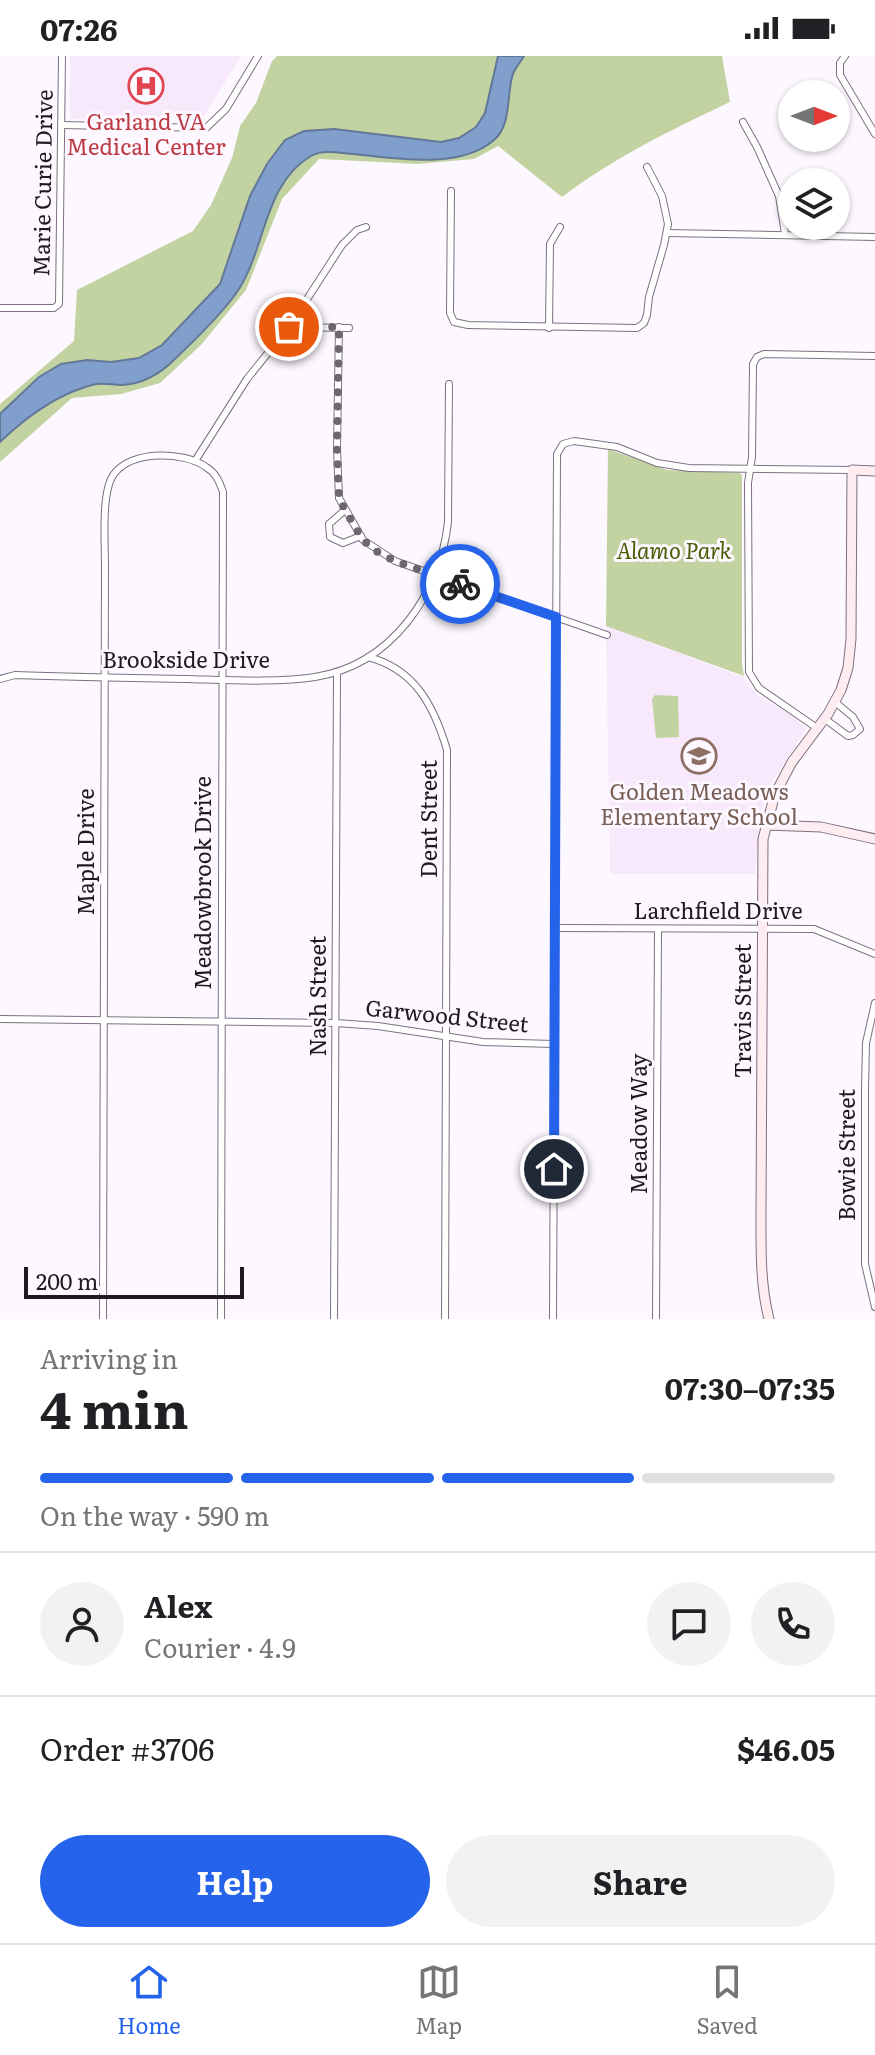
<!DOCTYPE html>
<meta charset="utf-8">
<style>
body{margin:0;font-family:Literata,serif;background:#f2f2f2;color:#202124;height:100vh;display:flex;flex-direction:column;font-size:30px;white-space:nowrap}
*{box-sizing:border-box;margin:0}
p{font-size:26px;color:#757577}
.icon{flex:none;width:44px;height:44px;fill:none;stroke:currentColor;stroke-width:2;stroke-linecap:round;stroke-linejoin:round}
.map{position:relative;height:1263px;overflow:hidden}
.drawer{display:flex;flex-direction:column;background:#fff;flex:1}
.drawer>*{flex:none}
.needle{width:52px;rotate:90deg}
.fabs{position:absolute;left:778px;top:24px;display:grid;gap:16px}
.fabs a{display:grid;place-items:center;width:72px;height:72px;border-radius:50%;background:#fff;box-shadow:0 2px 6px #0004;font-size:40px}
.scale{position:absolute;left:24px;bottom:20px;width:220px;box-sizing:border-box;padding-left:8px;border:4px solid #1f1a21;border-top:0;font-size:22px;line-height:28px;white-space:nowrap;color:#1f1a21;-webkit-text-stroke:6px #fdf7ff;paint-order:stroke}
.pin{position:absolute;display:grid;place-items:center;width:68px;height:68px;color:#fff;margin:-34px;border:4px solid #fff;border-radius:50%;box-shadow:0 2px 8px #0007}
.courier{position:absolute;display:grid;place-items:center;width:80px;height:80px;margin:-40px;border:6px solid #2563eb;border-radius:50%;background:#fff;color:#222;box-shadow:0 2px 10px #0007}
.headline em{font-style:normal;font-weight:700}
.headline div{display:flex;flex-direction:column-reverse}
.headline{display:flex;align-items:center;justify-content:space-between;height:136px;padding:0 40px}
h1{font-size:52px;font-weight:700;line-height:60px}
.bar{display:grid;grid-template-columns:repeat(4,1fr);gap:12px 8px;align-content:center;height:96px;padding:0 40px}
.bar i{height:10px;border-radius:6px;background:#e0e0e0}
.bar .active{background:#2563eb}
.bar p{grid-column:span 4}
.line{display:flex;align-items:center;gap:20px;padding:0 40px;border-top:2px solid #e0e0e0}
.line div{flex:1}
.round{display:grid;place-items:center;flex:none;width:84px;height:84px;border-radius:42px;background:#f2f2f2}
.cta{display:flex;gap:16px;margin-top:auto;padding:16px 40px}
.cta a{flex:1;height:92px;border-radius:48px;background:#2563eb;color:#fff;font-size:32px;font-weight:700;line-height:92px;text-align:center}
.cta a+a{background:#f2f2f2;color:#202124}
.status{display:flex;justify-content:space-between;align-items:center;height:56px;padding:0 40px;background:#fff;direction:ltr}
.status svg{height:22px;fill:currentColor}
.tabs{display:flex;justify-content:space-around;align-items:center;height:112px;border-top:2px solid #e0e0e0;background:#fff;font-size:22px;color:#757577}
.tabs a{display:grid;justify-items:center;gap:4px}
.tabs .active{color:#2563eb}
.map>svg:first-child{display:block}
</style>
<div class="status"><b>07:26</b><svg viewBox="0 0 49 12"><path d="M0 12V9h3v3zM5 12V6h3v6zM10 12V3h3v9zM15 12V0h3v12zM26 1h20v11H26zM47 4h2v5h-2z"/></svg></div>
<div class="map">
<svg width="875" height="1263" viewBox="0 0 875 1263">
<rect width="100%" height="100%" fill="#fdf7ff"/>
<g fill="#f8e8fc">
<path d="M70,0H241L204,60L70,63Z"/>
<path d="M606,570L743,621L756,638L792,660L806,673L772,726L761,756L755,818H610Z"/>
</g>
<g fill="#c2d3a1">
<path d="M277,0H722L730,46C671,74 615,101 562,141L498,90L474,103L417,108L319,103L282,143L246,234L201,289L160,327L121,338L72,342L0,406V348L74,285L77,234L193,175L211,149L232,102L240,70L256,47L272,5Z"/>
<path d="M608,393L667,414L740,417L742,419V608L744,620L606,570Z"/>
<path d="M655,639L678,640L679,681L656,682L652,643Z"/>
</g>
<path fill="#809fcc" stroke="#637799" stroke-width="2" d="M498,0H524C520,7 514,13 512,21C507,40 511,70 494,84C460,114 395,102 353,98C340,97 323,93 311,100C263,128 266,194 237,236C221,259 195,284 175,303C160,318 143,328 122,329C112,329 101,326 92,329C58,338 25,362 0,386V358L39,321L61,308L87,304L111,306L139,302L162,289L220,228L250,140L267,108L285,84L304,75L334,73L441,86L459,82L476,71L485,57Z"/>
<g fill="none" stroke-linecap="round" stroke-linejoin="round">
<defs>
<g id="street">
<path d="M845,0L840,7V19L875,78"/>
<path d="M743,66L757,91L779,140L785,178"/>
<path d="M62,69L206,72L226,53L258,0"/>
<path d="M451,135L450,257L454,266L468,269L637,272L644,267L647,259L649,241L664,189L668,168L662,140L647,111"/>
<path d="M667,177L875,181"/>
<path d="M0,252H54L59,248L62,0"/>
<path d="M289,271L349,272"/>
<path d="M339,271L337,393L339,442L363,484L395,505L607,579"/>
<path d="M549,272L550,188L560,171"/>
<path d="M195,405L247,323L289,271L342,189L357,174L366,171"/>
<path d="M345,454L329,468L330,481L343,487L361,480"/>
<path d="M368,601C415,613 434,650 447,694L445,1263"/>
<path d="M0,623L15,619C72,621 129,622 186,623C225,624 278,627 315,621C391,609 440,539 448,466L449,328"/>
<path d="M825,663L848,680L853,679L860,673L853,661L835,646"/>
<path d="M817,672L759,632L749,616L748,427L752,401L753,308L757,301L764,298L875,300"/>
<path d="M555,872L814,873L875,898"/>
<path d="M875,947L866,987L865,1032V1208L875,1251"/>
<path d="M0,963L336,967L378,970L483,986L554,988"/>
<path d="M103,1263L105,509C105,486 101,435 114,418C132,394 183,395 206,411C216,417 219,425 223,436L221,1263"/>
<path d="M334,1263L337,616"/>
<path d="M553,1263L557,398L563,388L574,385L617,391L657,407L689,412L852,414"/>
<path d="M656,1263L658,873"/>
</g>
<g id="secondary">
<path d="M765,769L821,771L875,783"/>
<path d="M769,1263C760,1228 761,1192 761,1155L763,783L775,738L792,706L828,658L841,634L848,612L851,583L852,414L875,415"/>
</g>
</defs>
<use href="#street" stroke="#7e7081" stroke-width="8"/>
<use href="#secondary" stroke="#7e7081" stroke-width="11"/>
<use href="#street" stroke="#fff" stroke-width="6"/>
<use href="#secondary" stroke="#ffecf0" stroke-width="9"/>
</g>
<g fill="none" stroke-linecap="round" stroke-linejoin="round">
<path stroke="#6d676f" stroke-width="8" stroke-dasharray="0 14.4" d="M289,271H339L337,393L339,442L345,454L363,484L376,495L395,505L460,528"/>
<path stroke="#2563eb" stroke-width="10" d="M460,528L556,561L554,1113"/>
</g>
<defs>
<symbol id="hospital-ring" viewBox="-11 -11 22 22"><circle r="9.5" fill="#fdf7ff" stroke="#e0444e" stroke-width="1.5"/><path d="M-5-5h3v3.5h4V-5h3V5h-3V1.5h-4V5h-3Z" fill="#e0444e"/></symbol>
<symbol id="school-ring" viewBox="-11 -11 22 22"><circle r="9.5" fill="#fdf7ff" stroke="#8d6e63" stroke-width="1.5"/><path d="M0-5L7-2L0 1L-7-2ZM-4 1L0 2.5L4 1V4Q0 6-4 4Z" fill="#8d6e63"/></symbol>
</defs>
<g fill-rule="evenodd">
<use href="#hospital-ring" x="126" y="10" width="40" height="40"/>
<use href="#school-ring" x="679" y="680" width="40" height="40"/>
</g>
<g text-anchor="middle" stroke-width="6" stroke-linejoin="round" paint-order="stroke">
<g font-size="22" fill="#be3a42" stroke="#fdf7ff">
<text x="146" y="74">Garland VA<tspan x="146" dy="25">Medical Center</tspan></text>
</g>
<g font-size="22" fill="#1f1a21" stroke="#fdf7ff">
<text transform="translate(43 127) rotate(-89)" y="8">Marie Curie Drive</text>
<text x="186" y="612">Brookside Drive</text>
<text transform="translate(429 763) rotate(-90)" y="8">Dent Street</text>
<text transform="translate(86 796) rotate(-90)" y="8">Maple Drive</text>
<text transform="translate(203 827) rotate(-90)" y="8">Meadowbrook Drive</text>
<text x="718" y="863">Larchfield Drive</text>
<text transform="translate(318 940) rotate(-90)" y="8">Nash Street</text>
<text transform="translate(743 955) rotate(-90)" y="8">Travis Street</text>
<text transform="translate(447 960) rotate(6)" y="8">Garwood Street</text>
<text transform="translate(639 1068) rotate(-90)" y="8">Meadow Way</text>
<text transform="translate(847 1099) rotate(-90)" y="8">Bowie Street</text>
</g>
<g font-size="22" font-style="italic" fill="#495d06" stroke="#fdf7ff">
<text x="674" y="503">Alamo Park</text>
</g>
<g font-size="22" fill="#785e54" stroke="#fdf7ff">
<text x="699" y="744">Golden Meadows<tspan x="699" dy="25">Elementary School</tspan></text>
</g>
</g>
</svg>
<div class="fabs">
<a><svg class="needle" viewBox="-14 -14 28 28"><path d="M0-13l5 13h-10z" fill="#e53935"/><path d="M0 13l5-13h-10z" fill="#757577"/></svg></a>
<a><svg class="icon" aria-label="layers" viewBox="0 0 24 24"><path d="M12 4l9 5-9 5-9-5zM3 14l9 5 9-5"/></svg></a>
</div>
<div class="scale">200 m</div>
<div class="pin" style="left:289px;top:271px;background:#ea580c"><svg class="icon" aria-label="bag" viewBox="0 0 24 24"><path d="M5 8h14l-1 12H6zM9 8a3 3 0 0 1 6 0"/></svg></div>
<div class="pin" style="left:554px;top:1113px;background:#1f2937"><svg class="icon" aria-label="home" viewBox="0 0 24 24"><path d="M3 11l9-7 9 7M6 9v11h12V9"/></svg></div>
<div class="courier" style="left:460px;top:528px"><svg class="icon" aria-label="bike" viewBox="0 0 24 24"><circle cx="6" cy="16" r="4"/><circle cx="18" cy="16" r="4"/><path d="M6 16l4-8h5l3 8M10 8l3 8H6M13 5h3"/></svg></div>
</div>
<section class="drawer">
<div class="headline"><div><h1>4 min</h1><p>Arriving in</p></div><em>07:30–07:35</em></div>
<div class="bar"><i class="active"></i><i class="active"></i><i class="active"></i><i></i><p>On the way · 590 m</p></div>
<div class="line" style="height:144px"><a class="round"><svg class="icon" aria-label="person" viewBox="0 0 24 24"><circle cx="12" cy="8" r="4"/><path d="M4 21q1-7 8-7t8 7"/></svg></a><div><b>Alex</b><p>Courier · 4.9</p></div><a class="round"><svg class="icon" aria-label="chat" viewBox="0 0 24 24"><path d="M4 5h16v11H9l-5 4z"/></svg></a><a class="round"><svg class="icon" aria-label="phone" viewBox="0 0 24 24"><path d="M5 4h4l2 5-3 2q2 4 5 5l2-3 5 2v4C11 20 4 13 5 4z"/></svg></a></div>
<div class="line" style="height:104px"><div>Order #3706</div><b>$46.05</b></div>
<div class="cta"><a>Help</a><a>Share</a></div>
</section>
<nav class="tabs">
<a class="active"><svg class="icon" aria-label="home" viewBox="0 0 24 24"><path d="M3 11l9-7 9 7M6 9v11h12V9"/></svg>Home</a>
<a><svg class="icon" aria-label="map" viewBox="0 0 24 24"><path d="M3 6l6-2 6 2 6-2v14l-6 2-6-2-6 2zM9 4v14M15 6v14"/></svg>Map</a>
<a><svg class="icon" aria-label="saved" viewBox="0 0 24 24"><path d="M7 4h10v16l-5-4-5 4z"/></svg>Saved</a>
</nav>
